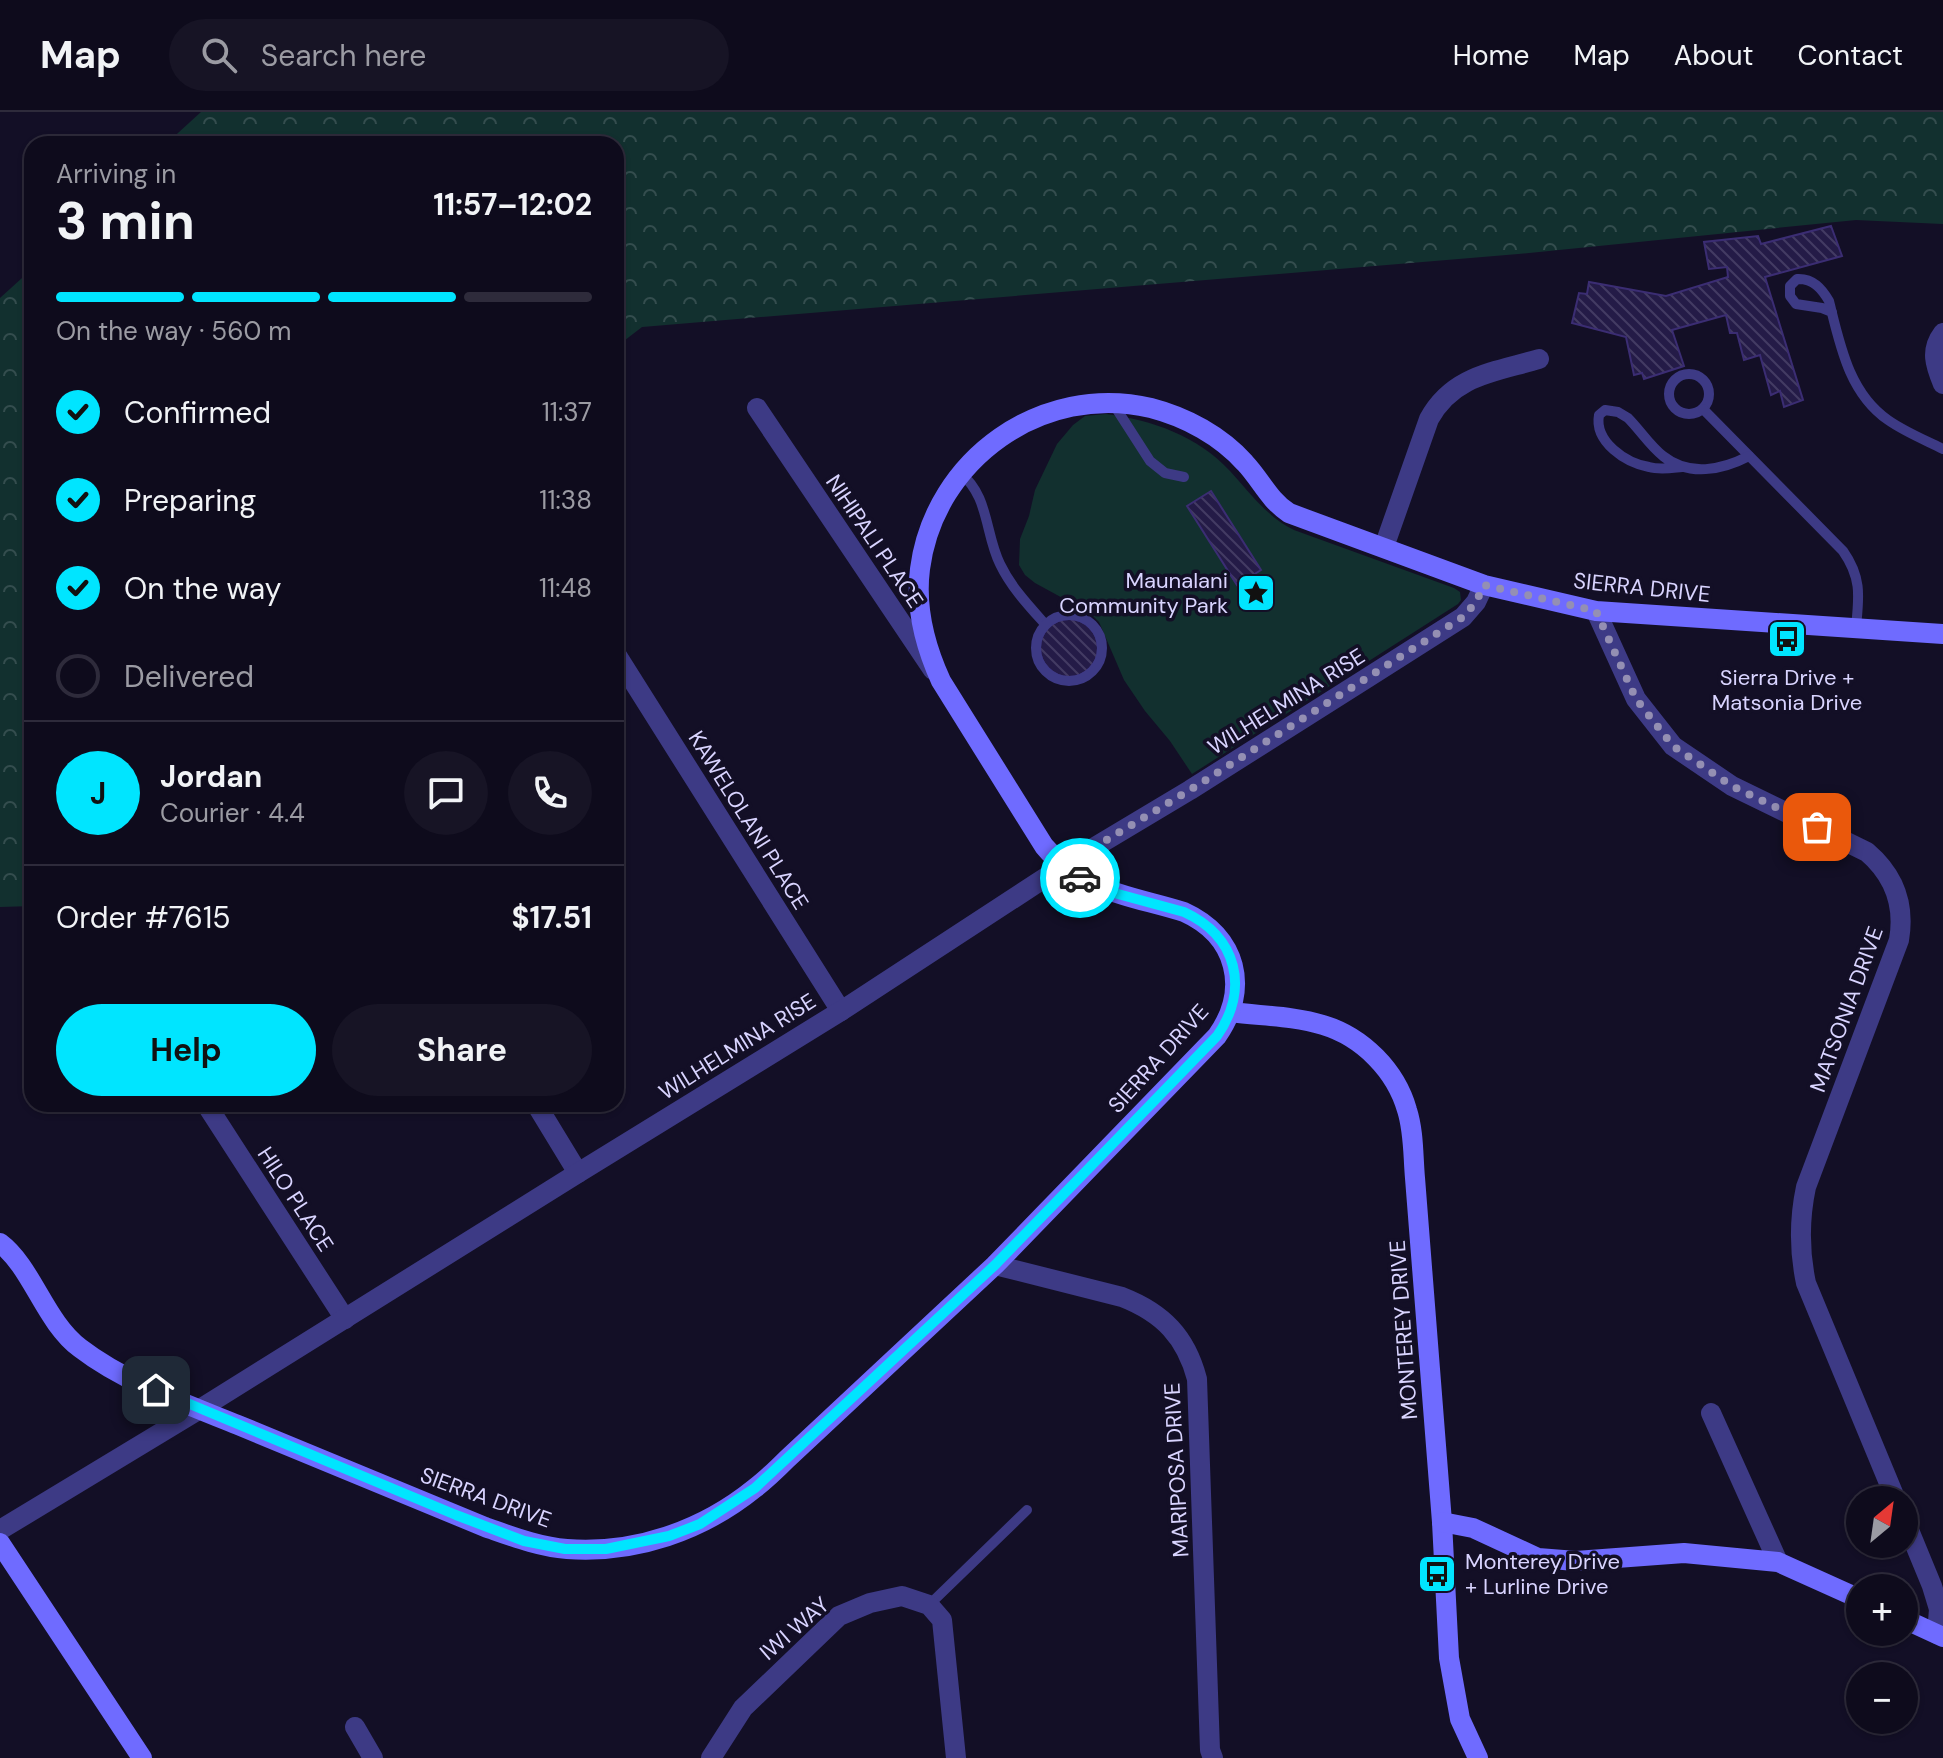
<!DOCTYPE html>
<meta charset="utf-8">
<style>
body{margin:0;font-family:"DM Sans",sans-serif;background:#171425;color:#f1f3f6;height:100vh;display:flex;flex-direction:column;font-size:30px;white-space:nowrap}
*{box-sizing:border-box;margin:0}
p{font-size:26px;color:#9b9ba3}
.icon{flex:none;width:44px;height:44px;fill:none;stroke:currentColor;stroke-width:2;stroke-linecap:round;stroke-linejoin:round}
.map{position:relative;flex:1;overflow:hidden}
.side{position:absolute;left:24px;top:24px;width:600px;height:976px;display:flex;flex-direction:column;background:#0e0b1c;border-radius:24px;box-shadow:0 2px 6px #0004,0 0 0 2px #2e2b3b}
.side>*{flex:none}
.needle{width:52px;rotate:29deg}
.controls{position:absolute;left:1846px;top:1374px;display:grid;gap:16px}
.controls a{display:grid;place-items:center;width:72px;height:72px;border-radius:50%;background:#0e0b1c;box-shadow:0 2px 6px #0004,0 0 0 2px #2e2b3b;font-size:40px}
.pin{position:absolute;display:grid;place-items:center;width:68px;height:68px;color:#fff;margin:-34px;border-radius:16px;box-shadow:0 4px 12px #0006}
.courier{position:absolute;display:grid;place-items:center;width:80px;height:80px;margin:-40px;border:6px solid #00e5ff;border-radius:50%;background:#fff;color:#222;box-shadow:0 2px 10px #0007}
.overview em{font-style:normal;font-weight:700}
.overview div{display:flex;flex-direction:column-reverse}
.overview{display:flex;align-items:center;justify-content:space-between;height:136px;padding:0 32px}
h1{font-size:52px;font-weight:700;line-height:60px}
.bar{display:grid;grid-template-columns:repeat(4,1fr);gap:12px 8px;align-content:center;height:96px;padding:0 32px}
.bar i{height:10px;border-radius:6px;background:#2e2b3b}
.bar .active{background:#00e5ff}
.bar p{grid-column:span 4}
.line{display:flex;align-items:center;gap:20px;padding:0 32px;border-top:2px solid #2e2b3b}
.line div{flex:1}
.round{display:grid;place-items:center;flex:none;width:84px;height:84px;border-radius:42px;background:#171425}
ol{padding:0 32px;list-style:none}
li{display:flex;align-items:center;gap:24px;height:88px}
li p{margin-inline-start:auto}
li .icon{padding:8px;border-radius:50%;background:#00e5ff;color:#111;stroke-width:4}
li:last-child{color:#9b9ba3}
li i{width:44px;height:44px;border:4px solid #2e2b3b;border-radius:50%}
.button{display:flex;gap:16px;margin-top:auto;padding:16px 32px}
.button a{flex:1;height:92px;border-radius:48px;background:#00e5ff;color:#111;font-size:32px;font-weight:700;line-height:92px;text-align:center}
.button a+a{background:#171425;color:#f1f3f6}
header{display:flex;align-items:center;gap:48px;box-sizing:border-box;height:112px;padding:0 40px;background:#0e0b1c;border-bottom:2px solid #2e2b3b}
header strong{font-size:38px}
nav{display:flex;gap:44px;margin-inline-start:auto;font-size:28px}
.search{width:560px;height:72px;background:#171425;display:flex;align-items:center;gap:20px;box-sizing:border-box;padding:0 28px;border-radius:44px;color:#9b9ba3;font-size:30px}
.map>svg:first-child{display:block}
</style>
<header>
<strong>Map</strong>
<div class="search"><svg class="icon" aria-label="search" viewBox="0 0 24 24"><circle cx="10" cy="10" r="6"/><path d="M15 15l6 6"/></svg>Search here</div>
<nav><a>Home</a><a>Map</a><a>About</a><a>Contact</a></nav>
</header>
<div class="map">
<svg width="1943" height="1646" viewBox="0 0 1943 1646">
<defs>
<pattern id="forest-crowns" width="20" height="18" patternUnits="userSpaceOnUse" patternTransform="scale(2)"><rect width="20" height="18" fill="#12302f"/><path d="M2 6a3 3 0 1 1 6 0M12 15a3 3 0 1 1 6 0" fill="none" stroke="#344d4e"/></pattern>
<pattern id="building-back-hatch" width="6" height="6" patternUnits="userSpaceOnUse" patternTransform="scale(2)"><rect width="6" height="6" fill="#241b47"/><path d="M-1 5l2 2M0 0l6 6M5-1l2 2" fill="none" stroke="#433b63"/></pattern>
</defs>
<rect width="100%" height="100%" fill="#130f26"/>
<path fill="#12302f" d="M1106,302C1152,308 1198,324 1230,359C1250,381 1266,404 1294,418L1454,476L1460,480L1461,488L1458,492L1192,662L1170,629L1145,599L1124,568L1099,510L1090,501L1035,471L1025,463L1019,453L1020,427L1029,404L1035,378L1057,332L1073,313L1085,304Z"/>
<g fill="url(#forest-crowns)">
<path d="M201,0H1943V112L1856,108L1518,142L642,215L616,235V32H166Z"/>
<path d="M32,157V794L0,795V186Z"/>
</g>
<g fill="url(#building-back-hatch)" stroke="#3b2d73" stroke-width="2">
<path d="M1831,114L1842,144L1765,165L1803,288L1784,295L1780,279L1771,283L1760,243L1744,248L1737,221H1730L1726,203L1672,218L1684,254L1644,267L1642,261L1634,263L1626,225L1572,211L1579,181L1587,182L1589,170L1666,184L1728,165L1727,155L1709,157L1704,130L1758,124L1761,132Z"/>
<path d="M1211,379L1261,458L1237,473L1187,394Z"/>
<circle cx="1069" cy="536" r="29"/>
</g>
<g fill="none" stroke-linecap="round" stroke-linejoin="round">
<g stroke="#3d3a85" stroke-width="10">
<path d="M1832,200L1822,196L1796,192L1790,184V174L1797,167C1813,166 1822,177 1829,189C1840,233 1849,281 1888,308C1905,320 1925,328 1943,337"/>
<circle cx="1689" cy="282" r="20"/>
<path d="M1114,293L1150,349L1165,361L1184,365"/>
<path d="M1703,297L1843,439C1862,466 1859,485 1856,515"/>
<path d="M1682,355C1671,356 1660,358 1649,355C1626,351 1594,330 1599,303L1605,298L1618,300L1628,306C1640,318 1650,334 1663,344C1689,365 1722,358 1749,344"/>
<path d="M960,361C989,383 985,422 1000,452C1011,475 1028,493 1045,512"/>
<circle cx="1069" cy="536" r="33"/>
<path d="M929,1493L1027,1398"/>
</g>
<g stroke="#3d3a85" stroke-width="20">
<path d="M1943,221C1930,238 1935,253 1943,272"/>
<path d="M757,296L933,558"/>
<path d="M1384,435L1429,307C1453,263 1495,260 1539,247"/>
<path d="M1596,499L1636,587L1673,634L1732,674L1867,740C1895,764 1905,793 1899,828L1806,1075C1799,1108 1799,1138 1806,1171L1896,1388"/>
<path d="M616,542L841,899"/>
<path d="M206,992L345,1207"/>
<path d="M536,992L578,1061"/>
<path d="M995,1153L1122,1185C1163,1201 1186,1225 1197,1267L1210,1638L1213,1646"/>
<path d="M1711,1301L1778,1450"/>
<path d="M1904,1406L1932,1474L1939,1497L1937,1522"/>
<path d="M0,1418L200,1297L578,1061L841,899L1063,754L1190,678L1367,566L1463,505L1476,490L1484,473"/>
<path d="M355,1615L373,1646"/>
<path d="M711,1646L743,1596L839,1504L870,1491L902,1484L929,1493L942,1508L956,1646"/>
</g>
<g stroke="#6f6bff" stroke-width="20">
<path d="M1231,900C1261,904 1294,904 1323,913C1363,925 1396,959 1407,998C1414,1020 1413,1044 1415,1066L1442,1410L1449,1546L1460,1607L1478,1646"/>
<path d="M0,1131C32,1155 45,1210 80,1236C124,1270 186,1292 238,1313C320,1347 402,1381 485,1415C511,1424 539,1435 567,1437C635,1442 702,1419 755,1376C767,1367 777,1357 787,1347L995,1153L1217,924C1250,877 1237,824 1184,800C1130,783 1083,781 1044,734L941,569C925,534 915,496 920,457C934,347 1043,270 1151,296C1186,305 1221,324 1245,351C1261,368 1269,388 1289,401L1484,473L1596,499L1943,522"/>
<path d="M1442,1410L1473,1416L1538,1446L1576,1449L1684,1441L1778,1450L1860,1487"/>
<path d="M0,1431L142,1646"/>
<path d="M1904,1507L1943,1525"/>
</g>
</g>
<g fill="none" stroke-linecap="round" stroke-linejoin="round">
<path stroke="#948fb3" stroke-width="8" stroke-dasharray="0 14.4" d="M1080,766L1063,754L1190,678L1463,505L1476,490L1484,473L1596,499L1636,587L1673,634L1732,674L1817,715"/>
<path stroke="#00e5ff" stroke-width="10" d="M156,1278L456,1403L524,1429L565,1437H606L669,1424L700,1412L755,1376L995,1153L1217,924C1250,877 1237,824 1184,800L1107,779L1080,766"/>
</g>
<defs>
<symbol id="sight-square" viewBox="-11 -11 22 22"><rect x="-9" y="-9" width="18" height="18" rx="4" fill="#00e5ff" stroke="#130f26"/><path d="M0-6L1.8-2.2L6-1.7L2.9 1.2L3.7 5.4L0 3.3L-3.7 5.4L-2.9 1.2L-6-1.7L-1.8-2.2Z" fill="#111"/></symbol>
<symbol id="bus-square" viewBox="-11 -11 22 22"><rect x="-9" y="-9" width="18" height="18" rx="4" fill="#00e5ff" stroke="#130f26"/><path d="M-5-6H5V4H4V6H2V4H-2V6H-4V4H-5ZM-3.5-4V0h7V-4ZM-3.5 1.2v1.5H-2V1.2ZM2 1.2v1.5H3.5V1.2Z" fill="#111"/></symbol>
</defs>
<g fill-rule="evenodd">
<use href="#sight-square" x="1234" y="459" width="44" height="44"/>
<use href="#bus-square" x="1765" y="505" width="44" height="44"/>
<use href="#bus-square" x="1415" y="1440" width="44" height="44"/>
</g>
<g text-anchor="middle" stroke-width="7" stroke-linejoin="round" paint-order="stroke">
<g font-size="22" fill="#d9d4ff" stroke="#130f26">
<text transform="translate(875 429) rotate(56)" y="8">NIHIPALI PLACE</text>
<text transform="translate(1642 475) rotate(6)" y="8">SIERRA DRIVE</text>
<text transform="translate(1286 589) rotate(-32)" y="8">WILHELMINA RISE</text>
<text transform="translate(749 708) rotate(58)" y="8">KAWELOLANI PLACE</text>
<text transform="translate(1846 897) rotate(-70)" y="8">MATSONIA DRIVE</text>
<text transform="translate(737 934) rotate(-32)" y="8">WILHELMINA RISE</text>
<text transform="translate(1158 946) rotate(-48)" y="8">SIERRA DRIVE</text>
<text transform="translate(296 1087) rotate(57)" y="8">HILO PLACE</text>
<text transform="translate(1403 1218) rotate(-94)" y="8">MONTEREY DRIVE</text>
<text transform="translate(1176 1358) rotate(-93)" y="8">MARIPOSA DRIVE</text>
<text transform="translate(486 1385) rotate(20)" y="8">SIERRA DRIVE</text>
<text transform="translate(794 1516) rotate(-41)" y="8">IWI WAY</text>
</g>
<g font-size="22" fill="#d9d4ff" stroke="#130f26" text-anchor="end">
<text x="1228" y="476">Maunalani<tspan x="1228" dy="25">Community Park</tspan></text>
<text x="1787" y="573" text-anchor="middle">Sierra Drive +<tspan x="1787" dy="25">Matsonia Drive</tspan></text>
<text x="1465" y="1457" text-anchor="start">Monterey Drive<tspan x="1465" dy="25">+ Lurline Drive</tspan></text>
</g>
</g>
</svg>
<div class="controls">
<a><svg class="needle" viewBox="-14 -14 28 28"><path d="M0-13l5 13h-10z" fill="#e53935"/><path d="M0 13l5-13h-10z" fill="#9b9ba3"/></svg></a>
<a>+</a>
<a>−</a>
</div>
<div class="pin" style="left:1817px;top:715px;background:#ea580c"><svg class="icon" aria-label="bag" viewBox="0 0 24 24"><path d="M5 8h14l-1 12H6zM9 8a3 3 0 0 1 6 0"/></svg></div>
<div class="pin" style="left:156px;top:1278px;background:#1f2937"><svg class="icon" aria-label="home" viewBox="0 0 24 24"><path d="M3 11l9-7 9 7M6 9v11h12V9"/></svg></div>
<div class="courier" style="left:1080px;top:766px"><svg class="icon" aria-label="car" viewBox="0 0 24 24"><path d="M5 17H2v-5l4-1 3-4h7l3 4 3 1v5h-3M9 17h6M6 11h13"/><circle cx="7" cy="17" r="2"/><circle cx="17" cy="17" r="2"/></svg></div>
<section class="side">
<div class="overview"><div><h1>3 min</h1><p>Arriving in</p></div><em>11:57–12:02</em></div>
<div class="bar"><i class="active"></i><i class="active"></i><i class="active"></i><i></i><p>On the way · 560 m</p></div>
<ol>
<li><svg class="icon" aria-label="check" viewBox="0 0 24 24"><path d="M5 12l5 5 9-10"/></svg>Confirmed<p>11:37</p></li>
<li><svg class="icon" aria-label="check" viewBox="0 0 24 24"><path d="M5 12l5 5 9-10"/></svg>Preparing<p>11:38</p></li>
<li><svg class="icon" aria-label="check" viewBox="0 0 24 24"><path d="M5 12l5 5 9-10"/></svg>On the way<p>11:48</p></li>
<li><i></i>Delivered</li>
</ol>
<div class="line" style="height:144px"><b class="round" style="background:#00e5ff;color:#111">J</b><div><b>Jordan</b><p>Courier · 4.4</p></div><a class="round"><svg class="icon" aria-label="chat" viewBox="0 0 24 24"><path d="M4 5h16v11H9l-5 4z"/></svg></a><a class="round"><svg class="icon" aria-label="phone" viewBox="0 0 24 24"><path d="M5 4h4l2 5-3 2q2 4 5 5l2-3 5 2v4C11 20 4 13 5 4z"/></svg></a></div>
<div class="line" style="height:104px"><div>Order #7615</div><b>$17.51</b></div>
<div class="button"><a>Help</a><a>Share</a></div>
</section>
</div>
